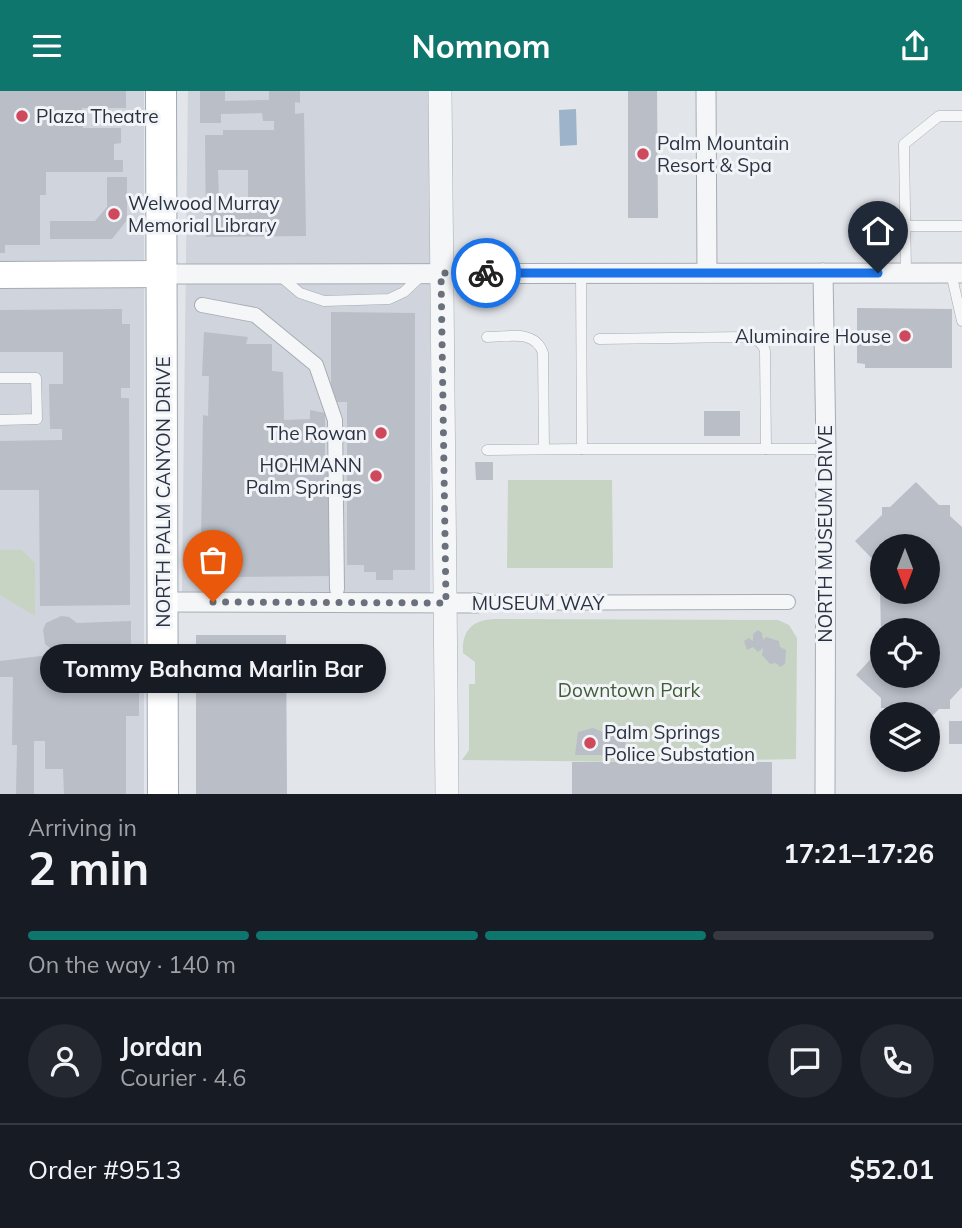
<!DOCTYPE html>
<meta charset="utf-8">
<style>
body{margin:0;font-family:Mulish,sans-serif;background:#242831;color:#f1f3f6;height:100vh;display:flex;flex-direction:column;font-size:26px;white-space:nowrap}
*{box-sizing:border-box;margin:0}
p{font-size:23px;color:#9ea1a6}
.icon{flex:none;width:38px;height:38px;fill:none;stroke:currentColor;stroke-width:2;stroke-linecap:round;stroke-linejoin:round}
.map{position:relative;height:703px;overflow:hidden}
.side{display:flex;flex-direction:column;background:#171b24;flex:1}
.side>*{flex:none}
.needle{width:46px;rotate:180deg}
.fabs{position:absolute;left:870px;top:443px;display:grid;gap:14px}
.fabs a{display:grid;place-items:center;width:70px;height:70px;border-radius:50%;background:#171b24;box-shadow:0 4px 10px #0003;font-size:35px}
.pin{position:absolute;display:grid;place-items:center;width:60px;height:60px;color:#fff;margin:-72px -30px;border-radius:50% 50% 50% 0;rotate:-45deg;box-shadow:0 0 7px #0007}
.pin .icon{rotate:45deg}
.courier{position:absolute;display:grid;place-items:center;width:70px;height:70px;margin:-35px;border:5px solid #1a73e8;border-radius:50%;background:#fff;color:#222;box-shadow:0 2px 9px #0007}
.bubble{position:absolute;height:49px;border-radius:24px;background:#171b24;box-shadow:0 4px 10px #0003;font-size:23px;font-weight:700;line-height:49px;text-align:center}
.headline em{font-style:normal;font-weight:700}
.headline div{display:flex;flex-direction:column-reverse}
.headline{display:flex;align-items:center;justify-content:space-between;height:119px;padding:0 28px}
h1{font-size:46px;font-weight:700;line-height:52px}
.bar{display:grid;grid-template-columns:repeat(4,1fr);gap:10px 7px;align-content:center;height:84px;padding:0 28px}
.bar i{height:9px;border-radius:5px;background:#363941}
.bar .selected{background:#0f766e}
.bar p{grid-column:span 4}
.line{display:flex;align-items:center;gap:18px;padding:0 28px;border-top:2px solid #363941}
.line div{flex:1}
.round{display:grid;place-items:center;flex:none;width:74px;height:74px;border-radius:37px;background:#242831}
header{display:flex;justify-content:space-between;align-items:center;height:91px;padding:0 28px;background:#0f766e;color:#fff;font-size:32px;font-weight:700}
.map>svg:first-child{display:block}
</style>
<header><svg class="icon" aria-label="menu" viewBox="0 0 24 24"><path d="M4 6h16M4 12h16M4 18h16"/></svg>Nomnom<svg class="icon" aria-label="share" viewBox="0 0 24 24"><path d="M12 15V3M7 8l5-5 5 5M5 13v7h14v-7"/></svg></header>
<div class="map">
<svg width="962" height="703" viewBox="0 0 962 703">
<rect width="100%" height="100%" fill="#e2e5ea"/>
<g fill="#d0d4dc">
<rect x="0" y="0" width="144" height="703"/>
<path d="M188,0H430V502L182,501Z"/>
</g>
<g fill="#c7d4c3">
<path d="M508,389H612L613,477H507Z"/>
<path d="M0,459H22L35,472V525L0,504Z"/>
<path d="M493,528L778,529L789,534L797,547L796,668L635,671L462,669L469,659V593H475V571L463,562C462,540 471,530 493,528Z"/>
</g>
<path fill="#9db3ca" d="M576,18L577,54L560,55L559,19Z"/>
<g fill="#b9bec7" fill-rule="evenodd">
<path d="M0,0H126V17H82L83,37H121V52L114,53V69H123V81H46V104H40V154H5V162H0Z"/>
<path d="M200,0H225V10L269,9V0H300V12L295,11V23L304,22L306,145L206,146L205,44H223V39H274V30H263L262,22L221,23V32H200ZM218,79H248V111H219Z"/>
<path d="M628,0H657L658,127H628Z"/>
<path d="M107,86H127V129L112,148H50V130H95L107,116Z"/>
<path d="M857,217L952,218V277H865V273L857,272Z"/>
<path d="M122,218V233H130V297H121V307H129L130,514L40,515L39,399H0V350L62,349V338H50L49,293H63V261H0V219Z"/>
<path d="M331,221L415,222V479H393V489H376V481H364V474H347V311H331Z"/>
<path d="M204,241L248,246L246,253H272V280L283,281L284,329L310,328V319L325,322V364H330L331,485L229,486L221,468L201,451L203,324L208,325L209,285H202Z"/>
<rect x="704" y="320" width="36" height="25"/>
<path d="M475,371H493V389H476Z"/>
<path d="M916,391L939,414H950V425L962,436V596L950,609V618H939L928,629V623H895L889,617H881V607L856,584L882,556V584H928V539H881L880,500H928V455H882V478L855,450L882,424V416H890Z"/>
<path d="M61,525L69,526L77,532L131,530V586H139V625H126V703H64L63,678H45V650H34V703H16L17,654H12L13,586H0V570L58,563L45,553L43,539L46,532Z"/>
<path d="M758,539L762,542L763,549L766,546L779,550L780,556L786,559L785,573L780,576L776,572L770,573L762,564L763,557L758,561L753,556L747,559L744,550L749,547L753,550V543Z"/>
<path d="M196,544H286L287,703H196Z"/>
<rect x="949" y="630" width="13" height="23"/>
<path d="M593,637L605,642H625L626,664H575L578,641Z"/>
<rect x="572" y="671" width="200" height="32"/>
</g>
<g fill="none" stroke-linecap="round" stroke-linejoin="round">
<defs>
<g id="service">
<path d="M905,135H962"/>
<path d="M581,182L582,358H826"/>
<path d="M906,182L904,53L939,25H962"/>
<path d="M951,182L962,230"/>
<path d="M280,185L300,202L324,210L389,208L404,201L421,185"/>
<path d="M487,246C508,246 535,238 543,262L544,358"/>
<path d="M599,248L743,246C754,248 762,249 765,260L766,358"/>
<path d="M0,287H36L37,328L0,329"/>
<path d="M487,359L582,358"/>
</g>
<g id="pedestrian">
<path d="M202,214L255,224L316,274L335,329L337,498"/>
<path d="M467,512L788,511"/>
</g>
<g id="minor">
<path d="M706,0L707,182"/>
<path d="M823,182L826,358L825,703"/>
<path d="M163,183L962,182"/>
<path d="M163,511L477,512"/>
</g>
<path id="tertiary" d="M440,0L447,703"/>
<path id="secondary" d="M0,184L163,183"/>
<path id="primary" d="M161,0L163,703"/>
</defs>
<use href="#service" stroke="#a7acb4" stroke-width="11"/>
<use href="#pedestrian" stroke="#a7acb4" stroke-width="16"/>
<use href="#minor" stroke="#a7acb4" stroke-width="21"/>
<use href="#tertiary" stroke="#a7acb4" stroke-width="24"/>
<use href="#secondary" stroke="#a7acb4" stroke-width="28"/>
<use href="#primary" stroke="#a1a9b6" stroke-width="32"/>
<use href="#service" stroke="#f5f6f8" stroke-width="10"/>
<use href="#pedestrian" stroke="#f5f6f8" stroke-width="14"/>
<use href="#minor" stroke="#f5f6f8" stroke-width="19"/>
<use href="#tertiary" stroke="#f5f6f8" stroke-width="23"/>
<use href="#secondary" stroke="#fff" stroke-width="26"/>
<use href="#primary" stroke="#fff" stroke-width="30"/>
</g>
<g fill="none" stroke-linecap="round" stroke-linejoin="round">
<path stroke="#6a717d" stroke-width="7" stroke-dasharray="0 12.6" d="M213,511L446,512L441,182H486"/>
<path stroke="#1a73e8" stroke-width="9" d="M486,182H878"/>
</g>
<g fill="#ce495c" stroke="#f2f4f8" stroke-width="2.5">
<circle cx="22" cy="25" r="7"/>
<circle cx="643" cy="63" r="7"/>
<circle cx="114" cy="123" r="7"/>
<circle cx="905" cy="245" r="7"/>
<circle cx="381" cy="342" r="7"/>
<circle cx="376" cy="385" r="7"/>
<circle cx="590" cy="652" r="7"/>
</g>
<g text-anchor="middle" stroke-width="6" stroke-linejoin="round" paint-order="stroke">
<g font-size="19" fill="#2a3342" stroke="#f2f4f8" text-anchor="start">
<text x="36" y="32">Plaza Theatre</text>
<text x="657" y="59">Palm Mountain<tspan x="657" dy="22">Resort &amp; Spa</tspan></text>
<text x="128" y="119">Welwood Murray<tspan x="128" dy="22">Memorial Library</tspan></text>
<text x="891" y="252" text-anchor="end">Aluminaire House</text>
<text x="367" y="349" text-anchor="end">The Rowan</text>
<text x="362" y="381" text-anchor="end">HOHMANN<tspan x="362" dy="22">Palm Springs</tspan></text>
<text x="604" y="648">Palm Springs<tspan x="604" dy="22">Police Substation</tspan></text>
</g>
<g font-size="19" fill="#2a3342" stroke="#f2f4f8">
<text transform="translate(163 401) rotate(-90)" y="7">NORTH PALM CANYON DRIVE</text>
<text transform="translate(825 443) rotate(-90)" y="7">NORTH MUSEUM DRIVE</text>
<text x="538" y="519">MUSEUM WAY</text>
</g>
<g font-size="19" fill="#3f5e37" stroke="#f2f4f8">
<text x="629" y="606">Downtown Park</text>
</g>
</g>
</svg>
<div class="fabs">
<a><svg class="needle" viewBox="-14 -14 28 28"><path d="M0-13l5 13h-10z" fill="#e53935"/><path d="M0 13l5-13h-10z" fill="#9ea1a6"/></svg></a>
<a><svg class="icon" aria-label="locate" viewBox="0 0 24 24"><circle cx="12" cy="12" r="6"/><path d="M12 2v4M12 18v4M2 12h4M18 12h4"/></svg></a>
<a><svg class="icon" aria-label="layers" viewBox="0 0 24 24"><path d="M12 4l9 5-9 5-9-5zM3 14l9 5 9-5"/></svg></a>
</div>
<div class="pin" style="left:213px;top:511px;background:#ea580c"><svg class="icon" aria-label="bag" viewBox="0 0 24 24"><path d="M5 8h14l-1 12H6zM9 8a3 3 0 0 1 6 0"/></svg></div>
<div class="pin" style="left:878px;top:182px;background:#1f2937"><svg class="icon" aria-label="home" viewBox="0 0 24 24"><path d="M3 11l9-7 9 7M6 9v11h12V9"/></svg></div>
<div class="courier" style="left:486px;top:182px"><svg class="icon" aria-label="bike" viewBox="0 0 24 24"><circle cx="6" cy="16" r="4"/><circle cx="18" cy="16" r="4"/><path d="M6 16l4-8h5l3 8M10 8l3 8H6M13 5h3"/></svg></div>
<div class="bubble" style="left:40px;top:553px;width:346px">Tommy Bahama Marlin Bar</div>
</div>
<section class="side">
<div class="headline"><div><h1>2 min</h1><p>Arriving in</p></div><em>17:21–17:26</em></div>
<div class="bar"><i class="selected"></i><i class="selected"></i><i class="selected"></i><i></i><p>On the way · 140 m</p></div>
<div class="line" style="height:126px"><a class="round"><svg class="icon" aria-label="person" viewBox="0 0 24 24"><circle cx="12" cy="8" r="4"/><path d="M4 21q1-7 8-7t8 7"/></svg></a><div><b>Jordan</b><p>Courier · 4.6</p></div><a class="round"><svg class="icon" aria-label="chat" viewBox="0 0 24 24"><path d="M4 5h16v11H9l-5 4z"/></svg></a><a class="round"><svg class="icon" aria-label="phone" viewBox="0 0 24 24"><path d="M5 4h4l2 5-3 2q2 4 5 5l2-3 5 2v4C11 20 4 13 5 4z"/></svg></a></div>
<div class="line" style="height:91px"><div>Order #9513</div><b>$52.01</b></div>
</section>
